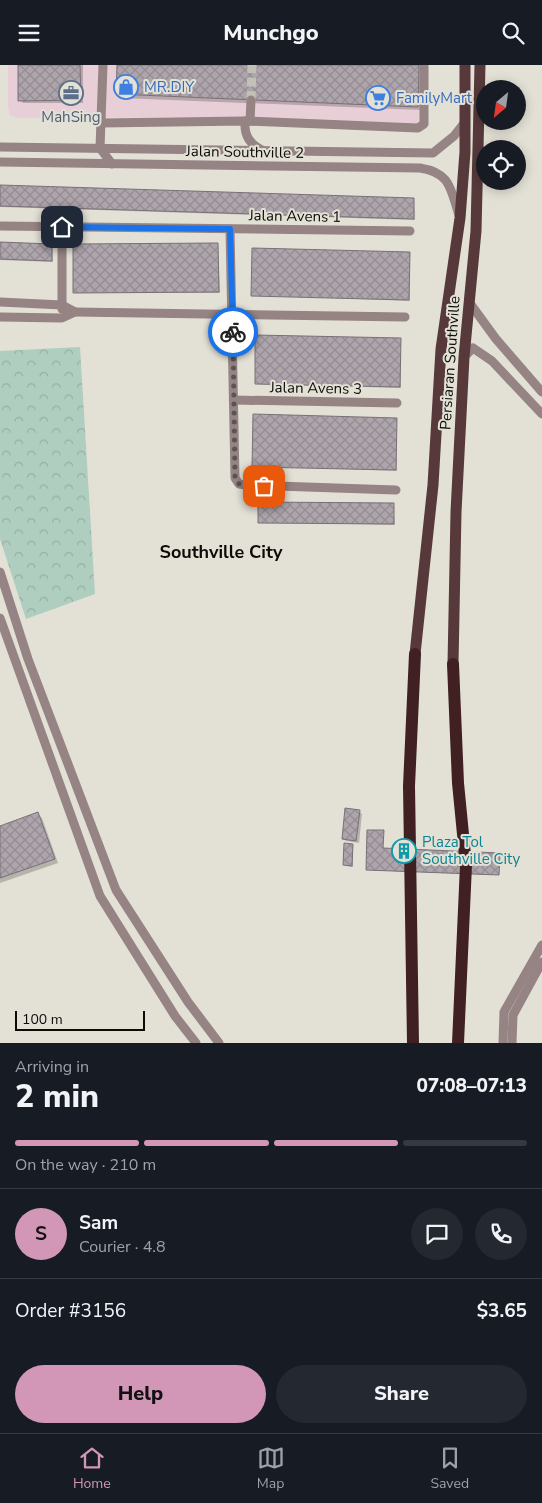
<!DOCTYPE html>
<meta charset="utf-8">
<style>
body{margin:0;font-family:"Nunito Sans",sans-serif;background:#242831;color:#f1f3f6;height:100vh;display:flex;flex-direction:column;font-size:19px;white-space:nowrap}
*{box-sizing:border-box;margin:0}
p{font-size:16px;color:#9ea1a6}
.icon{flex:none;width:28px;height:28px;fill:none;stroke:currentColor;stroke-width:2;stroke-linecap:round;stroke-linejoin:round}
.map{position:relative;height:978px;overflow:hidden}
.sheet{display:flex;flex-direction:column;background:#171b24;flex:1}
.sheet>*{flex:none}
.needle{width:32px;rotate:209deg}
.fabs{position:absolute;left:476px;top:15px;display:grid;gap:10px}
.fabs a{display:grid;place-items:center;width:50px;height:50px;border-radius:50%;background:#171b24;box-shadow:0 2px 12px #0003;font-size:25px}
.scale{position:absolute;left:15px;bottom:12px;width:130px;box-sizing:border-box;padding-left:5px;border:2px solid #0c0b08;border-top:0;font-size:14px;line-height:18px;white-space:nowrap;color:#0c0b08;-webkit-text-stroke:4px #e3e1d6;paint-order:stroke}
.pin{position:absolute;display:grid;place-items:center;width:42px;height:42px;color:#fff;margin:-21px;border-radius:10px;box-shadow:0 2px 8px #0006}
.courier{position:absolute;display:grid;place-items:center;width:50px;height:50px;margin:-25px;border:4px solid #1a73e8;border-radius:50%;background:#fff;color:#222;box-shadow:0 1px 6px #0007}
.summary em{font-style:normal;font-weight:800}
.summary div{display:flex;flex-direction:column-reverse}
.summary{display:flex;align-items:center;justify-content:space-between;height:85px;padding:0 15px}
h1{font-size:32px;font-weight:800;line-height:38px}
.bar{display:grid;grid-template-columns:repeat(4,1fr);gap:8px 5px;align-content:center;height:60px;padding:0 15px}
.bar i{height:6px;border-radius:4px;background:#363941}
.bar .selected{background:#d296b7}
.bar p{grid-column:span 4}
.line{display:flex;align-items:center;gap:12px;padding:0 15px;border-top:1px solid #363941}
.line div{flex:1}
.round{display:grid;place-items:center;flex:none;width:52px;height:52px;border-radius:26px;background:#242831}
.cta{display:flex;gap:10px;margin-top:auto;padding:10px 15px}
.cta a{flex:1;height:58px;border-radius:30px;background:#d296b7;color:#111;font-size:20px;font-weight:800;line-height:58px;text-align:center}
.cta a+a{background:#242831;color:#f1f3f6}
header{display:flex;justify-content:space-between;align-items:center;height:65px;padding:0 15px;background:#171b24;font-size:22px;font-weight:800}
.tabs{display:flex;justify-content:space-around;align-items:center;height:70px;border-top:1px solid #363941;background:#171b24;font-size:14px;color:#9ea1a6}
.tabs a{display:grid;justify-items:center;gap:2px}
.tabs .selected{color:#d296b7}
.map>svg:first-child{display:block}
</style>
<header><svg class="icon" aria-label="menu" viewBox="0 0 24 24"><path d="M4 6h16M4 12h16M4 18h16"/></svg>Munchgo<svg class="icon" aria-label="search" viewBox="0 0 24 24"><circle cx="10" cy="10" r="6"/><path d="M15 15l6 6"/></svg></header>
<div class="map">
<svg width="542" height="978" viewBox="0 0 542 978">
<defs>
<pattern id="forest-crowns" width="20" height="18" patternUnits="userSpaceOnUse" patternTransform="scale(1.25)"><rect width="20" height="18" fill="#afcebf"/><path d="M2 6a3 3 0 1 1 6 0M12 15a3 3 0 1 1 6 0" fill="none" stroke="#95b0a3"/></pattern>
<pattern id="building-cross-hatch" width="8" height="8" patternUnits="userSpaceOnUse" patternTransform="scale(1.25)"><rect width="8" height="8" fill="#aea5ac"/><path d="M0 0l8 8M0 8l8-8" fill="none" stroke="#948d92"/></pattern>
</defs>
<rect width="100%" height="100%" fill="#e3e1d6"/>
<path fill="#e8cfd7" d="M8,0H420V57L416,60L245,52L17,53L10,50L8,41Z"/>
<path fill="url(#forest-crowns)" d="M80,282L95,529L26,554L0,474V286Z"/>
<g fill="#0003">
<path d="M19,0H83V38H23L20,35Z"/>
<path d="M118,0H423L421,45L121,33L117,29Z"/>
<path d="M0,121L414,135L415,155L0,142Z"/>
<path d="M0,178L52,180L53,197L0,195Z"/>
<path d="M218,180L220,228L75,227Z"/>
<path d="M409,188L410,236L252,230Z"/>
<path d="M400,274L401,323L256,319Z"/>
<path d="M396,354L397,406L253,401Z"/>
<path d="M393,440L395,460L259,457Z"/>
<path d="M359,746L362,749L359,778L346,776L343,774Z"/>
<path d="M38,749L42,753L58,798L0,818V762Z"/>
<path d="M353,780V802L346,801L344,800Z"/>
<path d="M383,785L499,790V810L368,805Z"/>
</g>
<g fill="url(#building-cross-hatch)" stroke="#797077">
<path d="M18,0H80L81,35L18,36Z"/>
<path d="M117,0H419L418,42L116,29Z"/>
<path d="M0,120L414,133V154L0,141Z"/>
<path d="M0,177L52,179V196L0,194Z"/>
<path d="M218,178L219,227L73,228V179Z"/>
<path d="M252,183L410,187L409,235L251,231Z"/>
<path d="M255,270L401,273L400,322L255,319Z"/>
<path d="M253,349L397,353L396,405L252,402Z"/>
<path d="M258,437L394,438V459L258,458Z"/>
<path d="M345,743L360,745L356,776L342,774Z"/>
<path d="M38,747L55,794L0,813V761Z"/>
<path d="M367,765H384L383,783L500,788L499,810L366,805Z"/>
<path d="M344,778L353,779L352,801L343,800Z"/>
</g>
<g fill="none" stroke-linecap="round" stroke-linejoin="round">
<path stroke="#c3c1b7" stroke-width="9" stroke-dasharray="9 4.5" stroke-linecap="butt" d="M251,35L252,0"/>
<g stroke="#968384" stroke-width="9">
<path d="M103,0L100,83L112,99"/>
<path d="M245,56C244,72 250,79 264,86"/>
<path d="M250,56L251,35"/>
<path d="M101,58L245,56L418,63L424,59V0"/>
<path d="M0,82L433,88L454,71L465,57"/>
<path d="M0,97L420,103C451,108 450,123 459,150"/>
<path d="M0,161L410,166"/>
<path d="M62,162V244"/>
<path d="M230,164L235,413L239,419L246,420L396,425"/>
<path d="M0,237L62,240L75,247L62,253L0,252"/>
<path d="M469,237L496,274L542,327"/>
<path d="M75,247L405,252"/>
<path d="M464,292L473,283L492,296L542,349"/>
<path d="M234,335L397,338"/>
<path d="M0,507L28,594L116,825L188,937L219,978"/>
<path d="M0,553L100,831L175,951L196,978"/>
<path d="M503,978L504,947L542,880"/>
<path d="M512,978L513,950L542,897"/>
</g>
<g stroke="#57393b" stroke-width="11">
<path d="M415,589L433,420L441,284L460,153L465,87V0"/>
<path d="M453,599L456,447L464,292L476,166L480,0"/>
</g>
<g stroke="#402022" stroke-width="12">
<path d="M453,599L458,718L466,800L458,978"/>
<path d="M413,978L409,721L415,589"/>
</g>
</g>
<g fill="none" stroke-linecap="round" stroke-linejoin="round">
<path stroke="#575650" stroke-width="5" stroke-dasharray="0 9" d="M233,267L235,413L239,419L264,421"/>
<path stroke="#1a73e8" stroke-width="6" d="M62,162L230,164L233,267"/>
</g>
<defs>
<symbol id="shop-ring" viewBox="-11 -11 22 22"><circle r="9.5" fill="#e3e1d6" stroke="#3f7fe0" stroke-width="1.5"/><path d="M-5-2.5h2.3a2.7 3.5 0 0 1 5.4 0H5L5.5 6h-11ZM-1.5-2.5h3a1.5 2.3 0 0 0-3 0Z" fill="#3f7fe0"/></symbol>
<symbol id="office-ring" viewBox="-11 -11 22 22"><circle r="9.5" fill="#e3e1d6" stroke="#5c6f8a" stroke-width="1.5"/><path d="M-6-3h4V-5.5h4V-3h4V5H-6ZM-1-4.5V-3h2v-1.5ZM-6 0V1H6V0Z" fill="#5c6f8a"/></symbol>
<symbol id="supermarket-ring" viewBox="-11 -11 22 22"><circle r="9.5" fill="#e3e1d6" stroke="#3f7fe0" stroke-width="1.5"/><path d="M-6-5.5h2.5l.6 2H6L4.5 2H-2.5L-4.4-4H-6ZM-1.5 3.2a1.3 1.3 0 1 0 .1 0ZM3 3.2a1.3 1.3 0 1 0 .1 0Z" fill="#3f7fe0"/></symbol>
<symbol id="building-ring" viewBox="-11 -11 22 22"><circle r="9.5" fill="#e3e1d6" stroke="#0f9aa8" stroke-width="1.5"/><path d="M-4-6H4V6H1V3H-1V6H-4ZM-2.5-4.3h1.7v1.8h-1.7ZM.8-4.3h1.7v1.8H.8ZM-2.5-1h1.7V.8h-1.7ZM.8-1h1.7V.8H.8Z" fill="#0f9aa8"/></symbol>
</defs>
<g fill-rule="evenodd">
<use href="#shop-ring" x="112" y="8" width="28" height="28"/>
<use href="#office-ring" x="57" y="14" width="28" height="28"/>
<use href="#supermarket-ring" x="364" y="19" width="28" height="28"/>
<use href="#building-ring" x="390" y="772" width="28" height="28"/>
</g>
<g text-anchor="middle" stroke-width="4" stroke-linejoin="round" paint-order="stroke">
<g font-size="15" fill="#366cbe" stroke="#e3e1d6" text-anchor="start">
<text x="144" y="27">MR.DIY</text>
<text x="396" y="38">FamilyMart</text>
</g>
<g font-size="15" fill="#4e5e75" stroke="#e3e1d6">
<text x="71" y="57">MahSing</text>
</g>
<g font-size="15" fill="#0c0b08" stroke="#e3e1d6">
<text transform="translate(245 87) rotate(1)" y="5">Jalan Southville 2</text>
<text transform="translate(295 151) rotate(1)" y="5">Jalan Avens 1</text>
<text transform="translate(450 298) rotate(-86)" y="5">Persiaran Southville</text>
<text transform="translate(316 323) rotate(1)" y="5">Jalan Avens 3</text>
</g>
<g font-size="15" fill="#0d838f" stroke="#e3e1d6" text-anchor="start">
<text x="422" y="782">Plaza Tol<tspan x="422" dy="17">Southville City</tspan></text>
</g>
<g font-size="18" font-weight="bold" fill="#0c0b08" stroke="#e3e1d6">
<text x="221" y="493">Southville City</text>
</g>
</g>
</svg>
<div class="fabs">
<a><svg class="needle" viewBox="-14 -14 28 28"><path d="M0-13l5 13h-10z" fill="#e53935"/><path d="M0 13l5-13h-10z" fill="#9ea1a6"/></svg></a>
<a><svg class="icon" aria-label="locate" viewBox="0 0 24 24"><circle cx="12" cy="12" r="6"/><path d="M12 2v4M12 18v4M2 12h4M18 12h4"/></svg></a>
</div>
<div class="scale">100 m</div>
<div class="pin" style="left:264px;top:421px;background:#ea580c"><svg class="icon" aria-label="bag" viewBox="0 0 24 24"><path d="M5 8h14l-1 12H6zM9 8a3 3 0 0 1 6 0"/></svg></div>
<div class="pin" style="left:62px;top:162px;background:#1f2937"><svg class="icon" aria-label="home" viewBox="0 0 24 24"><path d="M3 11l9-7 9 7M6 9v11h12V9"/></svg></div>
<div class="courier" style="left:233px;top:267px"><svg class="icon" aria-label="bike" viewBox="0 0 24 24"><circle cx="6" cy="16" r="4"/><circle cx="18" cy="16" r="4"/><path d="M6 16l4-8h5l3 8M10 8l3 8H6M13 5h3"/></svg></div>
</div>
<section class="sheet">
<div class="summary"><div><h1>2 min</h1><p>Arriving in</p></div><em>07:08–07:13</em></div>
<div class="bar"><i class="selected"></i><i class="selected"></i><i class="selected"></i><i></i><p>On the way · 210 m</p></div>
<div class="line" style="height:90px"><b class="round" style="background:#d296b7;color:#111">S</b><div><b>Sam</b><p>Courier · 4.8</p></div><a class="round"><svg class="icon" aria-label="chat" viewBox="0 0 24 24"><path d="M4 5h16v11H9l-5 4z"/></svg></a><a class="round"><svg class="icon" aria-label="phone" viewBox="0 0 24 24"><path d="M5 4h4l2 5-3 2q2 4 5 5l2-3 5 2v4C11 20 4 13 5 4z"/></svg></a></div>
<div class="line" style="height:65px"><div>Order #3156</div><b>$3.65</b></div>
<div class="cta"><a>Help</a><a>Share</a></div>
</section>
<nav class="tabs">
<a class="selected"><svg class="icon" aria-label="home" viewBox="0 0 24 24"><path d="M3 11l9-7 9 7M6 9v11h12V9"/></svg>Home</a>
<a><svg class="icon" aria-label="map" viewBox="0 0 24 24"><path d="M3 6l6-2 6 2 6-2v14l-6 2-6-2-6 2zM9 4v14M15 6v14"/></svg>Map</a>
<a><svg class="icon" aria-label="saved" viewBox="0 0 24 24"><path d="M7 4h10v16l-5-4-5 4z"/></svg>Saved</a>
</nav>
